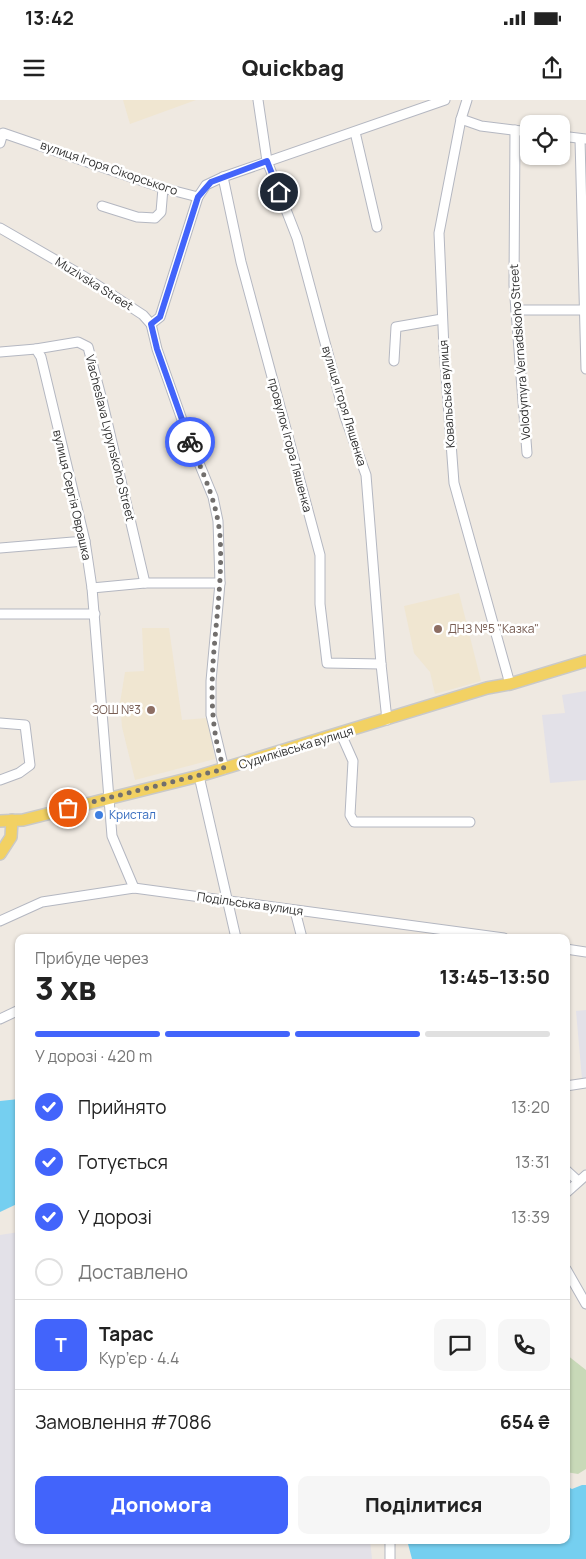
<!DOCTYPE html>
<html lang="uk">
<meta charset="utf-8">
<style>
body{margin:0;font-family:Manrope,sans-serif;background:#f6f6f6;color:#222;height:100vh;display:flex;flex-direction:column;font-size:19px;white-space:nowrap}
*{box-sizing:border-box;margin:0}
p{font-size:16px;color:#767676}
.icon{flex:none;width:28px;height:28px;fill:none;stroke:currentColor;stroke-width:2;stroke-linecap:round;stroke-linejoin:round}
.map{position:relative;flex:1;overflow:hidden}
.sheet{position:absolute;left:15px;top:834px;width:555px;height:610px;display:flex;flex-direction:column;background:#fff;border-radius:10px;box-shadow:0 1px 4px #0004}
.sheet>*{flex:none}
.controls{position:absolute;left:520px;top:15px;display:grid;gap:10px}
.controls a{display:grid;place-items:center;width:50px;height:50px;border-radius:10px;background:#fff;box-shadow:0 1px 4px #0004;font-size:25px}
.pin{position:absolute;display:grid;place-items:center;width:42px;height:42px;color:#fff;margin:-21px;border:2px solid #fff;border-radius:50%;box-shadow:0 1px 5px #0007}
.courier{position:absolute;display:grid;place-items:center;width:50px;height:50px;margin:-25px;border:4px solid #4264fb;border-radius:50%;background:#fff;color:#222;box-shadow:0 1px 6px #0007}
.headline em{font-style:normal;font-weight:800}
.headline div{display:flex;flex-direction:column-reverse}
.headline{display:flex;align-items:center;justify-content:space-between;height:85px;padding:0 20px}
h1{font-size:32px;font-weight:800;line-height:38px}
.bar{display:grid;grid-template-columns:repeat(4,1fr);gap:8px 5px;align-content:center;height:60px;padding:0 20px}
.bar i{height:6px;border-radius:4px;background:#e0e0e0}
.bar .current{background:#4264fb}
.bar p{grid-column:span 4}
.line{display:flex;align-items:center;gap:12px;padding:0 20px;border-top:1px solid #e0e0e0}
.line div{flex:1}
.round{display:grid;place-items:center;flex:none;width:52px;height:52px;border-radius:10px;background:#f6f6f6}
ol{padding:0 20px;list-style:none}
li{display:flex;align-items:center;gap:15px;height:55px}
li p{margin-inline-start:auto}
li .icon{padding:5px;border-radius:50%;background:#4264fb;color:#fff;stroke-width:4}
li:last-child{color:#767676}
li i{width:28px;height:28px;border:2px solid #e0e0e0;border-radius:50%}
.cta{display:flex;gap:10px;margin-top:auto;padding:10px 20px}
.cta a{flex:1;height:58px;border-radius:10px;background:#4264fb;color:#fff;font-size:20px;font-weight:800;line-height:58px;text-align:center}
.cta a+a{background:#f6f6f6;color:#222}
.status{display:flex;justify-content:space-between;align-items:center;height:35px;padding:0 25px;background:#fff;direction:ltr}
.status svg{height:14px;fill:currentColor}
header{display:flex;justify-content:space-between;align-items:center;height:65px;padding:0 20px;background:#fff;font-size:22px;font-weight:800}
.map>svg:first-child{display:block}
</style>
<div class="status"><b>13:42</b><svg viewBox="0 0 49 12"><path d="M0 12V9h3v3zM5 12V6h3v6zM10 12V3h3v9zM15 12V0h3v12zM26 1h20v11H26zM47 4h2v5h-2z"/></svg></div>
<header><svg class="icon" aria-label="menu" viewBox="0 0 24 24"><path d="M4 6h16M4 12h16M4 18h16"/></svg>Quickbag<svg class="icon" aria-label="share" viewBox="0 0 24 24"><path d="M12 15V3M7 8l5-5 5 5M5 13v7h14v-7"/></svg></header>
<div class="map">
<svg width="586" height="1459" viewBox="0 0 586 1459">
<rect width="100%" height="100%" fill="#efe9e1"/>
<g fill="#e3e1e8">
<path d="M586,591V680L550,683L542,615L565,613L562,595Z"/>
<path d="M586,910V979H582L576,911Z"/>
<path d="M19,1132V1440H370L372,1459H0V1135Z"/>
</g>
<g fill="#f0e6d1">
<path d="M123,0H196L130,24Z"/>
<path d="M459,493L481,581L435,594L430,572L414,553L404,506Z"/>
<path d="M142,528H169L182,620L207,618L215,659L135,680L122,627L120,603L125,572L144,571Z"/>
</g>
<path fill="#c8d9b8" d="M566,1251L567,1255L586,1270V1369L578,1374L566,1372Z"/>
<g fill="#75cff0">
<path d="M19,999V1103L0,1112V1001Z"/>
<path d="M582,1385H586V1459H412L407,1440H566V1386L572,1389Z"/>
</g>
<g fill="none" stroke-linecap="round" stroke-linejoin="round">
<defs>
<g id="minor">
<path d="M258,0L267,61L297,138L345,317L366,375L381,564L387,620"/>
<path d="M467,0L461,19L439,133L444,249L454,383L510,584"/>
<path d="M461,19L481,26L529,32"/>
<path d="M515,30L514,185L527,353"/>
<path d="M355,32L377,127"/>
<path d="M561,36L586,39"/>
<path d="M580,39L586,269"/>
<path d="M0,43L3,33L163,88L198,97L206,85L223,77L445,0"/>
<path d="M223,77L241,162L320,455V504L327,563L381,564"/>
<path d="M102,106L137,117L155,118L161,112L163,88"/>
<path d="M0,128L85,177L143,215L151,224L157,249L187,334L213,397L218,421L220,483L211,581V615L224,669"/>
<path d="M516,210H586"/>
<path d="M151,224L160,217L198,97"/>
<path d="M36,249L78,242L88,247L103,304L145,483"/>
<path d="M0,252L36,249L41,257L85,441L92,488L112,736L134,788"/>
<path d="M394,261L396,227L442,219"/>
<path d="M0,448L85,441"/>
<path d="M92,488L145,483H220"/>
<path d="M0,514H95"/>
<path d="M0,623L25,625L30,665L19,673L0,680"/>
<path d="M341,634L353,661L350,715L354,722H470"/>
<path d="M199,676L236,838"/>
<path d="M295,811L302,838"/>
<path d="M0,821L42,802L134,788L504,838"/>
<path d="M566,849L586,852"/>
<path d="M0,919L19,910"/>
<path d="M566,986L586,983"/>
<path d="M566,1070L578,1081"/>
<path d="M566,1093L586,1075"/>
<path d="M566,1169L586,1204"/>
<path d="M390,1459V1440"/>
</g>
<g id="major">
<path d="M0,721L23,720L199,676L487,588L510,584L586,561"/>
<path d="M0,754L11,737L12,720"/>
</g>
</defs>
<use href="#minor" stroke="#b4b7c1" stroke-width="11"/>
<use href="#major" stroke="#c9c9c9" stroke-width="14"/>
<use href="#minor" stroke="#fff" stroke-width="9"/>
<use href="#major" stroke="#f2d163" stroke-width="11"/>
</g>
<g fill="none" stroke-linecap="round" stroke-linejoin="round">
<path stroke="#726f6d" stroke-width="5" stroke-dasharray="0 9" d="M68,708L224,669C197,591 225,515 220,436C217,402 203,373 190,342"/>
<path stroke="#4264fb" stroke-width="6" d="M190,342L157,249L151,224L160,217L198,97L211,82L267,61L279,92"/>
</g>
<g fill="#8d6e63" stroke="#fff" stroke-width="2">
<circle cx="438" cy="529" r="5"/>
<circle cx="151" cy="610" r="5"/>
</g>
<circle fill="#3f7fe0" stroke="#fff" stroke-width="2" cx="99" cy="715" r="5"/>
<g text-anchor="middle" stroke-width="5" stroke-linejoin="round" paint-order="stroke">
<g font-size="12" fill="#2e2e2e" stroke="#fff">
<text transform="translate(109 68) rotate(19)" y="4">вулиця Ігоря Сікорського</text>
<text transform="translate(94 184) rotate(32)" y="4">Muzivska Street</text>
<text transform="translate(520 252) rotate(-94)" y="4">Volodymyra Vernadskoho Street</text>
<text transform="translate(447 294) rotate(-94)" y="4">Ковальська вулиця</text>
<text transform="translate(344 306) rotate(73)" y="4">вулиця Ігоря Ляшенка</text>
<text transform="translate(110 338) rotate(76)" y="4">Viacheslava Lypynskoho Street</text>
<text transform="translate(290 345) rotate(75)" y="4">провулок Ігора Ляшенка</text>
<text transform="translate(72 395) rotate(77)" y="4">вулиця Сергія Оврашка</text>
<text transform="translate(296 648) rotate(-17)" y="4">Судилківська вулиця</text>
<text transform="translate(250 804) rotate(8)" y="4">Подільська вулиця</text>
</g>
<g font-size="12" fill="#785e54" stroke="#fff" text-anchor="start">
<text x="448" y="533">ДНЗ №5 "Казка"</text>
<text x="141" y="614" text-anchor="end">ЗОШ №3</text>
</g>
<g font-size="12" fill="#366cbe" stroke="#fff" text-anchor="start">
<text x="109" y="719">Кристал</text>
</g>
</g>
</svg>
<div class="controls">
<a><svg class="icon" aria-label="locate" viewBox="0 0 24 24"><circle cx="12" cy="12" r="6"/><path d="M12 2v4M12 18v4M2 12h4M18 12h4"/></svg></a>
</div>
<div class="pin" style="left:68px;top:708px;background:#ea580c"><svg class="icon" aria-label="bag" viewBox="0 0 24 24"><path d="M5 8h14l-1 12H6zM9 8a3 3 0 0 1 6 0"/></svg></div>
<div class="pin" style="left:279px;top:92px;background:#1f2937"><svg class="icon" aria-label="home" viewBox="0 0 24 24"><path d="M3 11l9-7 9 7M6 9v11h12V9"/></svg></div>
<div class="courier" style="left:190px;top:342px"><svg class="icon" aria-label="bike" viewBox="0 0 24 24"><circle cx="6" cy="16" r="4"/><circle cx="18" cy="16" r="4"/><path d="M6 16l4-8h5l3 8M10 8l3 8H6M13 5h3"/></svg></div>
<section class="sheet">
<div class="headline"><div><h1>3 хв</h1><p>Прибуде через</p></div><em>13:45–13:50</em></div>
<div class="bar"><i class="current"></i><i class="current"></i><i class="current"></i><i></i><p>У дорозі · 420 m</p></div>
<ol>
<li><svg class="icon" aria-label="check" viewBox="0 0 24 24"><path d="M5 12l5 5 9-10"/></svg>Прийнято<p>13:20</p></li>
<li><svg class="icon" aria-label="check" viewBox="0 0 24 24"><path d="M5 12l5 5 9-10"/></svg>Готується<p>13:31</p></li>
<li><svg class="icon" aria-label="check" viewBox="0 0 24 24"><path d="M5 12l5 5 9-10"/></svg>У дорозі<p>13:39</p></li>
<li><i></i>Доставлено</li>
</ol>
<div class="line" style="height:90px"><b class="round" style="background:#4264fb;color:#fff">Т</b><div><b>Тарас</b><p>Кур’єр · 4.4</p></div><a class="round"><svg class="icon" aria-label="chat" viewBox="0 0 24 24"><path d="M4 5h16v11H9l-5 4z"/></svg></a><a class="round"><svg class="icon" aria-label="phone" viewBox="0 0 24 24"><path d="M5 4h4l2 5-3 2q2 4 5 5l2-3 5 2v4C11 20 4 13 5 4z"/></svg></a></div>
<div class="line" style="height:65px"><div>Замовлення #7086</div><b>654 ₴</b></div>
<div class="cta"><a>Допомога</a><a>Поділитися</a></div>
</section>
</div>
